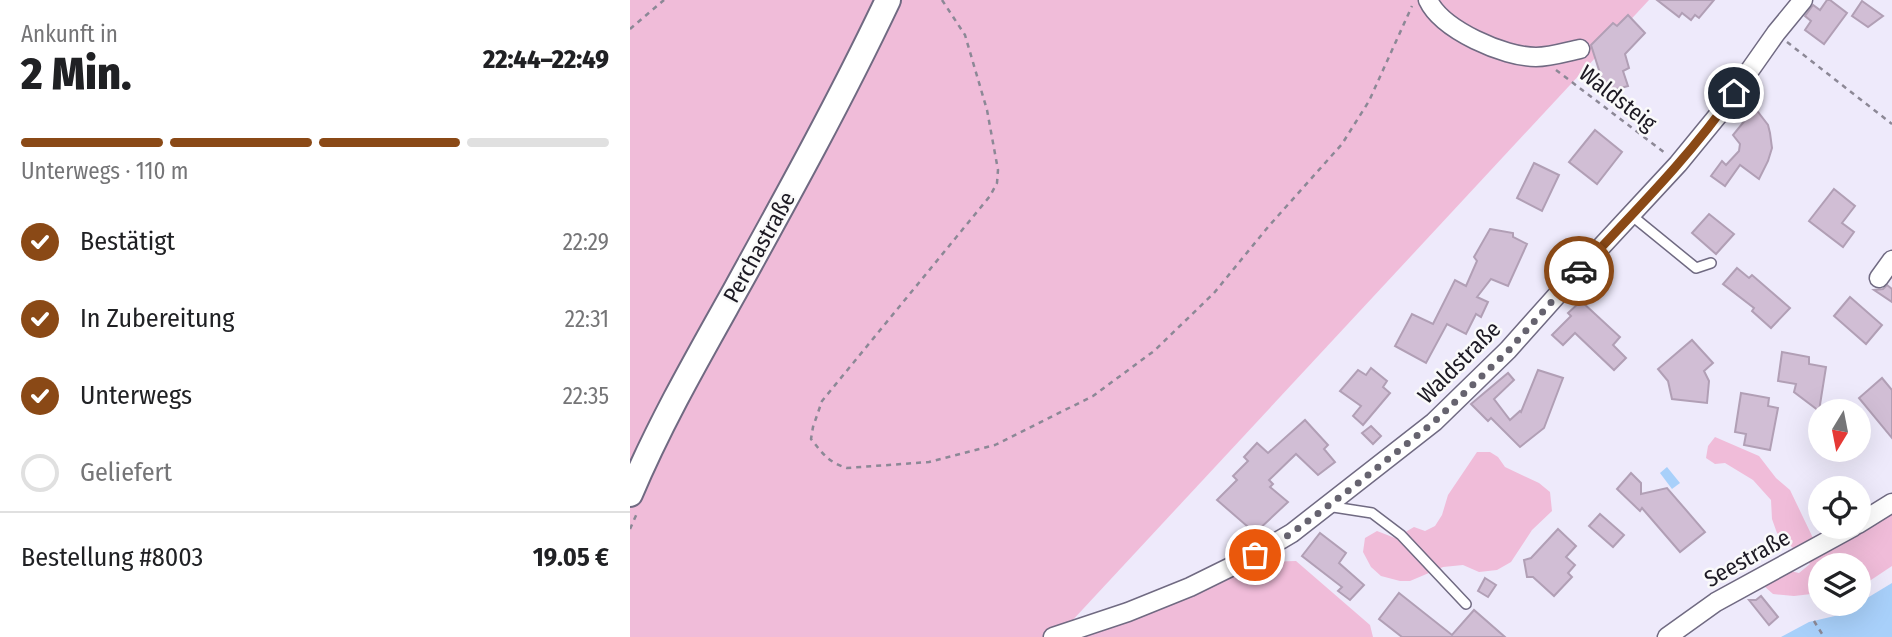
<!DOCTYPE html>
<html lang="de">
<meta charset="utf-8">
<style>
body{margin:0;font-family:"Fira Sans Condensed",sans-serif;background:#f6f6f6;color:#202124;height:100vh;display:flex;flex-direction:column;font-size:26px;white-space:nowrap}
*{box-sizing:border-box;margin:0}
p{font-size:23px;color:#757577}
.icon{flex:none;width:38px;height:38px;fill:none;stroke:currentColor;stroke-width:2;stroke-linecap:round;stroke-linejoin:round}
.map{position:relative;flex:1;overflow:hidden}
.details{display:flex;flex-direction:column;background:#fff;width:630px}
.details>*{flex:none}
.needle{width:46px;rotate:190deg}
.buttons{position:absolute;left:1178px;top:399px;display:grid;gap:14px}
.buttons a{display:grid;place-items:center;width:63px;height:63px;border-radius:50%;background:#fff;box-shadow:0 7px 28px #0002;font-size:35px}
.pin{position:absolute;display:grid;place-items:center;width:60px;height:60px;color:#fff;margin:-30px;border:4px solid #fff;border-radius:50%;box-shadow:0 2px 7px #0007}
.courier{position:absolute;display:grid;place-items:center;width:70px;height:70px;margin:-35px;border:5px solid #8a4916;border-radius:50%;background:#fff;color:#222;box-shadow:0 2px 9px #0007}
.head em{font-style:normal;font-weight:800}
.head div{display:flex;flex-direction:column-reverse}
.head{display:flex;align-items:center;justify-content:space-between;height:119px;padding:0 21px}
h1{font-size:46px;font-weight:800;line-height:52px}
.bar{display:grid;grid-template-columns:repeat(4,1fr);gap:10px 7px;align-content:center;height:84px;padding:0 21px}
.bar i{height:9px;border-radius:5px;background:#e0e0e0}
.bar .current{background:#8a4916}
.bar p{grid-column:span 4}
.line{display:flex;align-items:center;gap:18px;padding:0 21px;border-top:2px solid #e0e0e0}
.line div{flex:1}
ol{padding:0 21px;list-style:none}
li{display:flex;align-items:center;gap:21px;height:77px}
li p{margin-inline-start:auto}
li .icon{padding:7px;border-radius:50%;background:#8a4916;color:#fff;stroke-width:4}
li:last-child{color:#757577}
li i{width:38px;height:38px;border:4px solid #e0e0e0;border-radius:50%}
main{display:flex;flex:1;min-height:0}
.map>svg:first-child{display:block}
</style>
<main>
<section class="details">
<div class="head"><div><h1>2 Min.</h1><p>Ankunft in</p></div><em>22:44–22:49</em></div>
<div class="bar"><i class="current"></i><i class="current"></i><i class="current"></i><i></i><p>Unterwegs · 110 m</p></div>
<ol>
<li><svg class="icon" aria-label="check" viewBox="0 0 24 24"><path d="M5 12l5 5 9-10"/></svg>Bestätigt<p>22:29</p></li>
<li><svg class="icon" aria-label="check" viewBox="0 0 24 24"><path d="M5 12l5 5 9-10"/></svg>In Zubereitung<p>22:31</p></li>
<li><svg class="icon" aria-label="check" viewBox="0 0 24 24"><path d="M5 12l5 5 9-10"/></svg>Unterwegs<p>22:35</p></li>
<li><i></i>Geliefert</li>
</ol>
<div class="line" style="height:91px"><div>Bestellung #8003</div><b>19.05 €</b></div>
</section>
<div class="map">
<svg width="1262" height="637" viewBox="0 0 1262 637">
<rect width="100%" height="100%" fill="#eeeafb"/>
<g fill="#f0bcd9">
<path d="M0,0H1019L427,637H0Z"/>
<path d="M1085,437L1129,456L1146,478L1160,490L1183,538L1202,546L1219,539L1262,509V566L1229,588L1228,565H1190V593L1164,596L1143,594L1134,586L1151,569L1169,573L1180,564L1147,533L1142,519L1141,500L1123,480L1095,463L1085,464L1076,458L1078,446Z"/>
<path d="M847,452H860L868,457L875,467L909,483L920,492L922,511L902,530L881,562L867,570L849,572L833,565L813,567L780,581H770L751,576L741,567L733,552L735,538L747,531L765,538L784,527L795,531L805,526L812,515L818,495Z"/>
<path d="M666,561L740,625L743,637H450L552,600L634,562Z"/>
</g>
<g fill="#a8d0fa">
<path d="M1037,467L1050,483L1042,489L1030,473Z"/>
<path d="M1262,583V637H1151L1179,622L1209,615Z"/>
</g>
<g fill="#d1bed5" stroke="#b19fb5" stroke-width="2">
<path d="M1027,0H1084L1069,18L1065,15L1061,20L1052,13L1049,17Z"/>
<path d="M1197,0H1200L1217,13L1194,44L1175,30L1181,21L1175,16L1183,5L1190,10Z"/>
<path d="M1232,1L1253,16L1238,27L1222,16Z"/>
<path d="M998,15L1015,33L995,54L999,68L993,71L998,86L976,92L961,45L983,23L987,26Z"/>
<path d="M1125,108L1138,125L1140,133L1142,148L1138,161L1129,179L1110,165L1095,186L1081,176L1092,161L1096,165L1109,151L1110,144L1103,135Z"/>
<path d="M965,130L992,152L967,184L939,162Z"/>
<path d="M904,163L929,175L912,211L887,198Z"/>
<path d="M1204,189L1225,206L1212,223L1224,232L1213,247L1179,221Z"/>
<path d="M1079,214L1104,234L1086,254L1062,233Z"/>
<path d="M860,229L883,233V237L897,244L878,286L861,279L847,297L858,302L851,317L846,314L836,334L817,324L796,363L765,346L782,314L803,324L825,280L836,286L847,261L844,257Z"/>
<path d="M1107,268L1119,278L1122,275L1160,308L1141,328L1122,311L1124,308L1093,284Z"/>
<path d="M1257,285L1262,289V302L1244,290L1253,289Z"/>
<path d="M1220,297L1252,325L1236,344L1204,316Z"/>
<path d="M951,301L990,337L983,345L996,358L984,370L945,333L933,345L922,335L941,316L938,313Z"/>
<path d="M1062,340L1083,363L1074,371L1079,381L1077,403L1042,399L1038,381L1028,369Z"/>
<path d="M1152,352L1179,357V364L1196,367L1189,411L1164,392L1166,384L1148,381Z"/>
<path d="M741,368L757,381L753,387L760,393L733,425L723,416L731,406L710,391L728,370L736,375Z"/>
<path d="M908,370L933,378L914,428L890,447L861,418L858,421L841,404L878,373L884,380L864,399L880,420L890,411L891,412Z"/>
<path d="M1252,378L1262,390V438L1229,398Z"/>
<path d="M1111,393L1139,398L1138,406L1148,408L1140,450L1114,445L1116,434L1105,432Z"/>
<path d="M675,420L698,445L694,449L705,462L688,475L666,454L639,480L643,484L640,487L658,502L625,533L587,500L607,480L603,476L618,461L614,457L627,443L638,453Z"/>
<path d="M741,426L751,436L743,444L732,433Z"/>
<path d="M1001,473L1011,483V494L1037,488L1075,532L1050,552L1012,508L1010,511L987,489Z"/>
<path d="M970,514L994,535L983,547L959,526Z"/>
<path d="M928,529L946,546L936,557L945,565L938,573L942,577L924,596L903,577H897L894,560L901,558Z"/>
<path d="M690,533L716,553L709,563L734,585L720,600L708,591L712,587L672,556Z"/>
<path d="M855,578L866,585L858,597L848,591Z"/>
<path d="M769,593L822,635L844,610L875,637H772L749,619Z"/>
<path d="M1131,596L1148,617L1139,625L1119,600H1126Z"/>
</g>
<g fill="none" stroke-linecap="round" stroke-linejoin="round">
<defs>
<g id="service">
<path d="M1001,215L1066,268L1081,263"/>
<path d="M697,506L742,513L771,535L836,604"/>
</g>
<g id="minor">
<path d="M798,0C812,30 874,57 906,57C920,57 936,52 950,49"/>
<path d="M1249,278L1262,260"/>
<path d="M1228,524L1262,503"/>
<path d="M423,637L498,612L560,587L625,555L662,533L804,422L878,350L945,275L1048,164L1089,114L1146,33L1173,0"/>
<path d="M1037,637L1086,602L1223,527"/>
</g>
<path id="secondary" d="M0,494C30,423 68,357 105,291C158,195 211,99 258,0"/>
</defs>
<use href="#service" stroke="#706a82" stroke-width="12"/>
<use href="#minor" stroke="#706a82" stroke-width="21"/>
<use href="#secondary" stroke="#706a82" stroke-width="28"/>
<g stroke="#8c8896" stroke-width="2.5" stroke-dasharray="5 5" stroke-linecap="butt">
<path d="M312,0L335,35L357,110L368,170L367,183L360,196L192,401L183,427L181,439C193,454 198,462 217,468L299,462L365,445L463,396L524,351L584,293L638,227L712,144L739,101L782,6"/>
<path d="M0,29L34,0"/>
<path d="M1157,42L1262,124"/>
<path d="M926,70L1035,153"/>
<path d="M0,529L8,511"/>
<path d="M1184,621L1194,637"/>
</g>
<use href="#service" stroke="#fff" stroke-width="9"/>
<use href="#minor" stroke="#fff" stroke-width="18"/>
<use href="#secondary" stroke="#fff" stroke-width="24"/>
</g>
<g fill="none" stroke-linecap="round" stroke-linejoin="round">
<path stroke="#66636f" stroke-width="7" stroke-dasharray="0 12.6" d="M625,555L662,533L727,484L804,422L878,351L949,271"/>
<path stroke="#8a4916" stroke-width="9" d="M949,271C1002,214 1059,158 1104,93"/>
</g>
<g text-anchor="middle" stroke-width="5" stroke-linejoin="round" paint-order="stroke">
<g font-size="23" fill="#1d1a24" stroke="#fafafa">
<text transform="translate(988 98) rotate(38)" y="8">Waldsteig</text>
<text transform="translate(129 247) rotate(-61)" y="8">Perchastraße</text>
<text transform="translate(829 362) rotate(-45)" y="8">Waldstraße</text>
<text transform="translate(1117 558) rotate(-29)" y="8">Seestraße</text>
</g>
</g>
</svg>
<div class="buttons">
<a><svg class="needle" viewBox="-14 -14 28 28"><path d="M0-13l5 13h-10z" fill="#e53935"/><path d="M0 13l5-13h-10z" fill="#757577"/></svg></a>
<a><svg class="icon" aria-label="locate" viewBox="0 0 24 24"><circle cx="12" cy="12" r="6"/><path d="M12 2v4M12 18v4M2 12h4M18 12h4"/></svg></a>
<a><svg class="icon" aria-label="layers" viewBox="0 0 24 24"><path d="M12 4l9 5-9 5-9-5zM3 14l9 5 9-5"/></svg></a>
</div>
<div class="pin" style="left:625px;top:555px;background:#ea580c"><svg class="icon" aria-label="bag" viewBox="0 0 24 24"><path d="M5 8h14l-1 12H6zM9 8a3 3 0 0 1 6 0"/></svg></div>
<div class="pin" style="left:1104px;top:93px;background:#1f2937"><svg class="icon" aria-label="home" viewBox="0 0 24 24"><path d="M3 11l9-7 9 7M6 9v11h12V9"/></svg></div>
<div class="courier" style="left:949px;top:271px"><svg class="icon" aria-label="car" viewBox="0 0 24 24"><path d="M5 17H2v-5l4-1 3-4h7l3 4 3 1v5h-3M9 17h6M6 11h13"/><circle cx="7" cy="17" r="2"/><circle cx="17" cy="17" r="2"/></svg></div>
</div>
</main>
